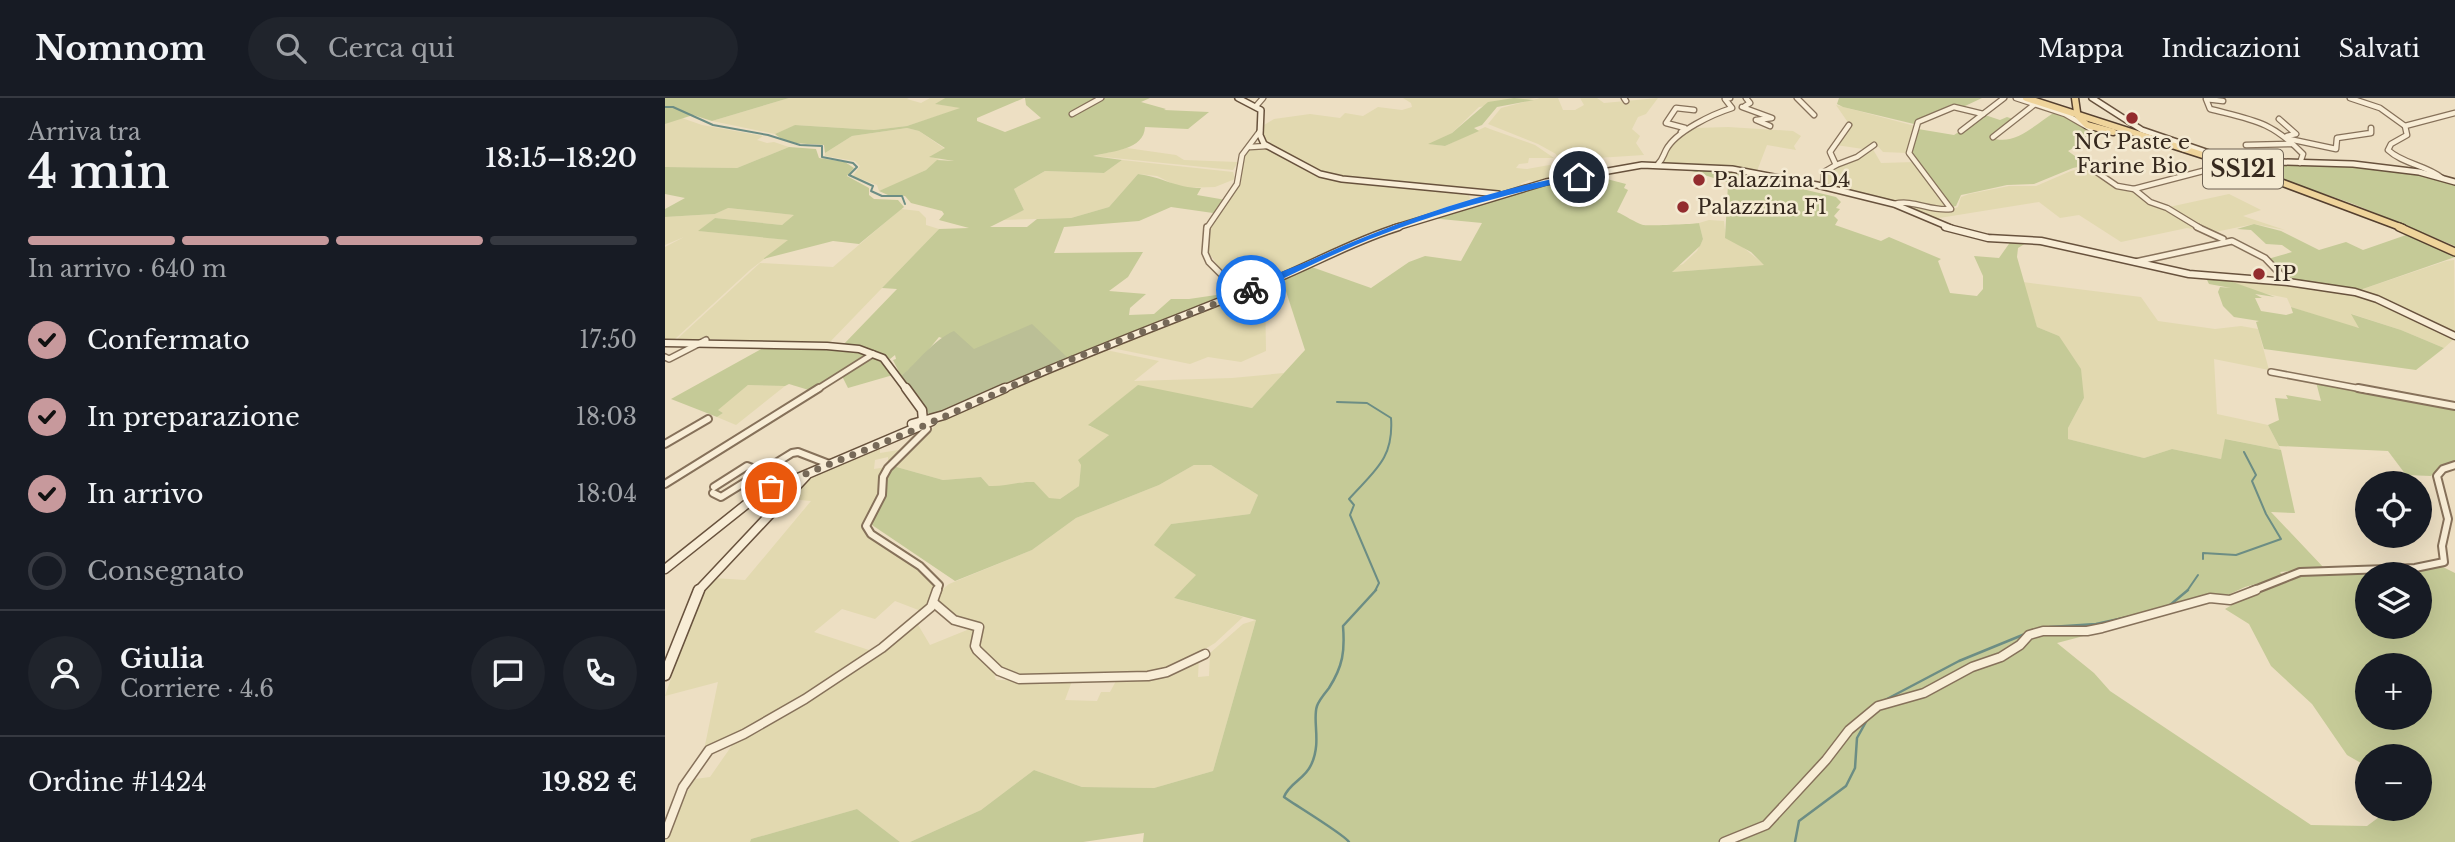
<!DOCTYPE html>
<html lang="it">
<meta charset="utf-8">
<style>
body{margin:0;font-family:"Libre Baskerville",serif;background:#20242c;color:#f1f3f6;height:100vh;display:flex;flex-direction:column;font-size:26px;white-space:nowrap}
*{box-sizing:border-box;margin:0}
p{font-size:23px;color:#9ea1a6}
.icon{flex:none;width:38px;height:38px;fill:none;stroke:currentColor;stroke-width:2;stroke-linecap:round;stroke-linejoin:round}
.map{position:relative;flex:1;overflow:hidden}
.drawer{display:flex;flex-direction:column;background:#171b24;width:665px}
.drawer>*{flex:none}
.fabs{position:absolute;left:1690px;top:373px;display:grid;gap:14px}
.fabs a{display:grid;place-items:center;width:77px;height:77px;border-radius:50%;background:#171b24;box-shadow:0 7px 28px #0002;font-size:35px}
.pin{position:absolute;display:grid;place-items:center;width:60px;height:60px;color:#fff;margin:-30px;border:4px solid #fff;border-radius:50%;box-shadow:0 2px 7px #0007}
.courier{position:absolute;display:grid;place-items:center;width:70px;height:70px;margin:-35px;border:5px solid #1a73e8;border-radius:50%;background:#fff;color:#222;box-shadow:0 2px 9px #0007}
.overview em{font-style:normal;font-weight:600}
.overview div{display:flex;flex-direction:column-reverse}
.overview{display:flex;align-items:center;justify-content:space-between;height:119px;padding:0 28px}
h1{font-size:46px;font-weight:600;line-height:52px}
.bar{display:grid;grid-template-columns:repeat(4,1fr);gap:10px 7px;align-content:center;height:84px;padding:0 28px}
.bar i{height:9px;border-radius:5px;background:#363941}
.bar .selected{background:#c7999c}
.bar p{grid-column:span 4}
.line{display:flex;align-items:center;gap:18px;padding:0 28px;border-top:2px solid #363941}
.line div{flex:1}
.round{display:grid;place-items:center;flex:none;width:74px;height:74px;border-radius:37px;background:#20242c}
ol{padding:0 28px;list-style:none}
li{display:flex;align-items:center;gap:21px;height:77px}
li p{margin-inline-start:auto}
li .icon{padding:7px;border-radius:50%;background:#c7999c;color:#111;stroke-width:4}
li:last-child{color:#9ea1a6}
li i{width:38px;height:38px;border:4px solid #363941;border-radius:50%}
header{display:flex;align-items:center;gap:42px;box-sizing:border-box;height:98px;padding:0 35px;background:#171b24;border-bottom:2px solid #363941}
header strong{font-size:33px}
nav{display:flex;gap:38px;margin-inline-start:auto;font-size:24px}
.search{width:490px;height:63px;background:#20242c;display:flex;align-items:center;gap:18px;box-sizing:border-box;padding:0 24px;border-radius:38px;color:#9ea1a6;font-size:26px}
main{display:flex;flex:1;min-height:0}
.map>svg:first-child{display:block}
</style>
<header>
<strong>Nomnom</strong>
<div class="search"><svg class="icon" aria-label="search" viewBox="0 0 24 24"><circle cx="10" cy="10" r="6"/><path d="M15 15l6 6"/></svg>Cerca qui</div>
<nav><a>Mappa</a><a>Indicazioni</a><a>Salvati</a></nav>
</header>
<main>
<section class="drawer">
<div class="overview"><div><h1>4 min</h1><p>Arriva tra</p></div><em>18:15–18:20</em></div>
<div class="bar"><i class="selected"></i><i class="selected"></i><i class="selected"></i><i></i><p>In arrivo · 640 m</p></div>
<ol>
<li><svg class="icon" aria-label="check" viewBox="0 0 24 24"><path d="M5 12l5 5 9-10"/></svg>Confermato<p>17:50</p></li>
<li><svg class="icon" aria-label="check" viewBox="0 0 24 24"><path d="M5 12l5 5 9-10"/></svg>In preparazione<p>18:03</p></li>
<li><svg class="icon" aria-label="check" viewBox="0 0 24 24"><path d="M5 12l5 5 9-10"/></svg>In arrivo<p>18:04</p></li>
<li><i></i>Consegnato</li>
</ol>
<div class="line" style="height:126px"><a class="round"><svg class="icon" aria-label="person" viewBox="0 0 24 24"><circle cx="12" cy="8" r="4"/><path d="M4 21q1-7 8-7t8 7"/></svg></a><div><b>Giulia</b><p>Corriere · 4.6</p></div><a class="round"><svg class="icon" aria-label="chat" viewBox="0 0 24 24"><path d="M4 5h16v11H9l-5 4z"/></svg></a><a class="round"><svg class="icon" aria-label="phone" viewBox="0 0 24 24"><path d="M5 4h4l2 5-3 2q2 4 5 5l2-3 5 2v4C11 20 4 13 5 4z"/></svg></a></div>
<div class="line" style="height:91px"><div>Ordine #1424</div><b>19.82 €</b></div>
</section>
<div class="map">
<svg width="1790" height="744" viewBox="0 0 1790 744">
<rect width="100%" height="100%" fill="#eddfc3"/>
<g fill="#e2d9b0">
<path d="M124,0H244L242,1L256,5L265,0H280L271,6L297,10L242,28L209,32L131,27L110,36L47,23Z"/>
<path d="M738,0H872L814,9L787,35L765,46L780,48L820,29L825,31L870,47L889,60H864L863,65L854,66L851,70L862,71L890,66V77L873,85L864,82L855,86L861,89L827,95L674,79L655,74L603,46L606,42L601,43L598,38L599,27L609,21L645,16L675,20L680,15L698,18L713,9L737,12L747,9L746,5Z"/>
<path d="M875,0H893L898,12H910L919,7L915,0H932L939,5L993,0L981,16L973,19L967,31L975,38L971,45L979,57L932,60L941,71L892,80L894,63L891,56L873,46L823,26L836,10Z"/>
<path d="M1171,7L1250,28L1242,55L1218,54L1210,45L1198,51L1171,47L1184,26Z"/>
<path d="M14,19L37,27L98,38L92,42L102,45L109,44L124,49L72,70L0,69V26Z"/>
<path d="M1063,29L1128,33L1136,38L1129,48L1131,52L1102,47L1092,73L998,65L1001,53L1022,33L1030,30Z"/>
<path d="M242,30L254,33L280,51L266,59L274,61L261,72L225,89L214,93L212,87L188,78L195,68L190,63L160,58V55L187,38Z"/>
<path d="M1206,48L1216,65L1250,64L1284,111L1229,104L1160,87V74Z"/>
<path d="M599,49L652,76L795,95L804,97L805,101L726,128L674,150L671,148V151L618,176L567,194L563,181L543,154L545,126L573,89L576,82L575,71L581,54L585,50Z"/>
<path d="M462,50L511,57L519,62L573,64L568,72L429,58Z"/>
<path d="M457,62L568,74L570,81L550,89L516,90L492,78L473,76L444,109L406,120L336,122L359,112L349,91L380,73L439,75Z"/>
<path d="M1423,69L1449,88L1468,92L1480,104L1500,111L1534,132L1522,130L1456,144L1414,117L1395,120L1374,104L1268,121L1234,106L1283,113L1293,109L1296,99L1304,96L1344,88H1371L1406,73Z"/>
<path d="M1564,96L1596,112L1578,118L1620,132L1589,126L1545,135L1504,109Z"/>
<path d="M62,110L130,117L117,127L50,120L34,133L124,142L85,172L10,241L0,243V149L19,139L0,147V119L50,116Z"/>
<path d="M236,111L254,113L261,120V127L274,131L163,246L43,241L10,243L95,165L168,169Z"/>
<path d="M1044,122L1059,123L1061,140L1070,143L1100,167L1007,174L1008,170L1018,166L1032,153L1038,141L1034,125Z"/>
<path d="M1789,162L1790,237L1692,193L1781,163Z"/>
<path d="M1562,182L1619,185L1700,198L1790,240L1779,250L1736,232L1687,216L1695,230L1685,228L1626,209L1622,200L1592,194Z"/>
<path d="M1358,184L1476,199L1493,223L1550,231L1576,228L1593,231L1604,272L1549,261L1552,316L1603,327L1616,352L1561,341L1556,361L1507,351L1479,360L1403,341V330L1419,300L1394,238L1372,229Z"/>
<path d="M600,189L601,253L576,264L543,259L525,266L447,250Z"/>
<path d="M441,252L494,263L469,283L567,280L619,275L587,310L473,288L424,328L445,336L414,362L416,367L414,388L395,401H384L358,384L341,389L324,388L316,379L278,382L228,368L273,325L301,309Z"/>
<path d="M83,287L120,288L71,327L52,319L58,315L52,312Z"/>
<path d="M215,350V355L239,351L227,363L223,364V359L210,362L209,371L222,369L214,398L198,429L199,433L229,452L268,484L270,488L267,498L256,513L230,503L210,521L177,511L149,534L207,553L138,600L79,634L39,652L53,584L0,598L36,493L48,480L80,482L146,403L124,401L144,382L158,373Z"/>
<path d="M529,367H546L593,397L585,416L506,426L490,447L532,477L509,500L578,519L550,545L532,556L501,572L486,575L354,578L334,568L316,550L314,547L317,527L289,518L272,503L278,491L284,486L367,452L411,420L494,387Z"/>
<path d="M591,522L548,673L489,690L417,689L369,672L316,712L245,744H235L192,711L86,741L85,744H0L16,704L30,681L45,679L70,643L252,525L265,547L307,530L310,533L307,549L309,555L328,573L331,582L407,583L400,602L432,603L436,594H445L451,583L481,582L502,577L534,560L533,579L544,578L545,555L578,526Z"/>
</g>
<g fill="#c5ca97" fill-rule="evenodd">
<path d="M0,0H124L47,23L28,17L0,26Z"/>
<path d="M280,0H359L312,20V23L340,34L376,20L361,7L360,0H485L476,4L501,11L499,12L544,14L523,31L480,29C479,52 447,53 428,58L457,62L439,75L380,73L349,91L359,112L325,129H362L372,121L406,120L444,109L473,76C498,79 510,90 536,90L532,97L561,102L548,115L506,109L474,123L399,129L389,155L478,154L463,179L444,193L481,196L465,210L464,217L489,216L506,201H524L558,196V199L404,261L308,251L274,239L255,262L236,278L228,262L231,261L230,257L225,261L211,253L178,247L232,191L217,190L274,131L304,130L274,122L279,116L277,113L246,105L240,98L223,97L214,93L261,72L272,62L289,63L264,59L280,50L254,33L242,30L187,38L160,55L159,47C142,45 123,48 110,36L130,27L209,32L242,28L295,10L270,6Z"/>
<path d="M849,0L869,2L832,9L817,27L809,30L814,33L780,48L763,46L787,35L823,4Z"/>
<path d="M1174,0H1317L1298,9L1287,6L1249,26L1178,9L1172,6Z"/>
<path d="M1390,14L1416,28L1435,34L1403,53L1422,67L1408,70L1369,86L1342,87L1301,96L1296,97L1291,108L1287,109L1246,55L1253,31L1289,37L1320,17L1335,22L1342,19L1348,21L1325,39C1349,50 1370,26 1390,14Z"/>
<path d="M1514,47L1593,72C1604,73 1612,66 1624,66C1681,67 1735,69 1790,84V148L1686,105Z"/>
<path d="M124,49L151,51L154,60L180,64L189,70L182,78L204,90V97L209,101L233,102L239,109L194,146L168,143L98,161L123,142L33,133L50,120L117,127L129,117L63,110L50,116L0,119V111L20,100L0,96V69L72,70Z"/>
<path d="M994,70L1068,72L1155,90L1109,82L1061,84L1027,73L999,70L997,72Z"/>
<path d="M943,74L938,80L961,86L959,90L963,92L952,114C961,118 969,124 978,127C982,128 1031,126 1034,125L1038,141L1035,148L1007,174L1099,167L1086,154L1060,140L1063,86L1112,85L1171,99L1176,104L1171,110L1175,111L1169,118L1173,122L1170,127L1216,143L1224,139L1276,161L1273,163L1285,195L1312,198L1318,191V178L1309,158L1334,160L1346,143L1361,142L1418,153L1417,155L1361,145L1353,150L1352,159L1372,229L1394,238L1416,271L1419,300L1403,330V341L1479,360L1507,351L1556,361L1560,341L1616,352L1630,415L1606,414L1659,470L1615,474L1617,476L1613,480L1580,489L1548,504L1392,545L1429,575L1445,593L1646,727L1702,728L1725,711L1755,710V658H1703V669L1682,657L1647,606L1606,568L1584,526L1560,511L1584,497L1626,483L1636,476L1778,469L1790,475V744H478L479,735L418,744H245L316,712L369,672L417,689L489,690L548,673L591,522L509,500L531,477L489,447L506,426L585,416L593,397L546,367H529L494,387L411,420L367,452L290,483L207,427L220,395L222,378L228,368L278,382L316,379L324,388C340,389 353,383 369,384L384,400L395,401L414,388L416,367L413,362L444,337L423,327L473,287L587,310L640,252L617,181L644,168L706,190L744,164L760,158L796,163L817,125L765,120C823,101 883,85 943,74ZM1703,476H1755V528H1703ZM1703,567H1755V620H1703Z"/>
<path d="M1589,126L1616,133L1654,152L1681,144L1698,152L1744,136L1790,159L1692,193L1622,181L1603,161L1627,154L1617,147L1601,146L1586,132L1572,131Z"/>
<path d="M1541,180L1562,182L1610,199L1590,196L1597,200H1590L1596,213L1621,217L1628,215L1626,209L1694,230L1686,216L1736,232L1779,250L1751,272L1599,251L1591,224L1594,223L1569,219L1558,208L1553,194L1555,189L1566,190L1544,186Z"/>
<path d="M100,249L182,251L203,256L147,293L124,286L120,288L83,287L53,312L58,315L52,319L6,301Z"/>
<path d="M210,258L218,264L228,277L183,290L177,278Z"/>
<path d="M1651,284L1790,310V364L1777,367L1766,378L1741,377L1723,353L1614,348L1603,327L1614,322L1610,300L1623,301L1621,297L1656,303Z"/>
<path d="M192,711L235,744H85L86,741Z"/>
</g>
<path fill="#bbbf96" d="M367,226L404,261L267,320L236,278C254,263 268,242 289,233L309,251Z"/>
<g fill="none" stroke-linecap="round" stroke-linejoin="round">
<g stroke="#6c8d84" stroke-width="2">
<path d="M0,9H8L48,27L103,37L135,47L157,48V59L188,65L192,69L184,77L208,88L206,93L217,98H237L240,106"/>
<path d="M672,304L702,305L726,320C729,361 709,373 684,401L689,407L685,417L714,485L710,493"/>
<path d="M1538,461V455L1571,457L1616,441L1601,416L1587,383L1591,377L1579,354"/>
<path d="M1522,493L1533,477"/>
</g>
<g stroke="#6c8d84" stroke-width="2.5">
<path d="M1505,507L1523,492"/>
<path d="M1385,529L1431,526L1463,519"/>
<path d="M1220,602L1294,563L1360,536"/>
<path d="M684,744C680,737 630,707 619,699C624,685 640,681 646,667C657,645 647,622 652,608C654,602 660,595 664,590C678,568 680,553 678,528L711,492"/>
<path d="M1130,744L1134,723L1181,688L1190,670L1192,640L1202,622"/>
</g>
<defs>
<g id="street-far3">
<path d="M959,0L961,3"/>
<path d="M1132,0L1149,17"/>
<path d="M1351,0L1400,16L1426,31"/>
<path d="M1685,0L1715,10L1740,28"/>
<path d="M1558,3L1541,1L1545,11C1588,22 1606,23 1638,56L1635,65"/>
<path d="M592,7L598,0"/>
<path d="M1080,8L1085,5L1081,0"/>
<path d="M1077,9L1107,20L1091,22L1105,28"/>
<path d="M407,16L436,0"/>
<path d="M1614,21L1631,36L1622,38"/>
<path d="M1296,33L1339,0"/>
<path d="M1016,34L1020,30L1001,25L1011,10L1029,12"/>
<path d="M1328,39L1370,6"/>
<path d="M1624,41L1671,51L1672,40L1706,35V30"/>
<path d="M1581,47L1626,46"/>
<path d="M585,49L602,48"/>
<path d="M993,66C998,61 998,58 1001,52C1011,33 1048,16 1067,10L1060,1L1065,0"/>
<path d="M1171,67L1192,59L1209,47"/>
<path d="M1423,68L1452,88L1469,91L1485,104L1502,110L1535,130"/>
<path d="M1777,80C1761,67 1738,66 1723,52L1726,46L1742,37L1740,28L1790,15"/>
<path d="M1158,88L1159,74L1171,67L1165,54L1184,27"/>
<path d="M1469,91L1557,68L1592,78"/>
<path d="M1229,106C1249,101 1266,114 1286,111L1244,55L1253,24L1289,9L1318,16"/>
<path d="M542,130L572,86L577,57L595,33"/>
</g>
<g id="street-far2">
<path d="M542,129L540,155L544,164L559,179L563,201"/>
<path d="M1532,129L1558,141"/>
<path d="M1470,164L1567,143L1600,160L1623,184"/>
<path d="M0,259L4,261L41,242"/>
<path d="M1606,274L1702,292"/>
<path d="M151,292L208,256"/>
</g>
<g id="street-far1">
<path d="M1693,290L1790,308"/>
<path d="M258,328L262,331L223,370L218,379L217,397L201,428L206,436L255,468L274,487L272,493"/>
<path d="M0,346L43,321"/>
<path d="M0,386L154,290"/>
<path d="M49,389L82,368L95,373"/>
<path d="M48,395L56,399L127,355L133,354L164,366"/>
<path d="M1587,493L1635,474L1750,470L1779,464L1777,448L1783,421L1772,378L1778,371L1790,367"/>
</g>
<g id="street">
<path d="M269,505L289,522L314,529L310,548L312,552L334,573L354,581L483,578L502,574L540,556"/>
<path d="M0,736L18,689L44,652L79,636L140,601L217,550L266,509L272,492"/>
<path d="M1059,744L1101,727L1161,662L1184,632L1213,608L1259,595L1307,569L1336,559L1355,547L1364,537L1378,533H1422L1437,530L1545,500L1565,502L1591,492"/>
</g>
<g id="secondary-far3">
<path d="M573,0L596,12L595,37L599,46L655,76L677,81L833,96"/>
<path d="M1427,0L1477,32L1591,71L1617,64L1688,66L1754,74L1790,84"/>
<path d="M729,130L881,84L977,67L1067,71L1152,87L1229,106L1286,130"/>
</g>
<g id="secondary-far2">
<path d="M1280,129L1323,140L1376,143L1524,176L1623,184L1690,194L1712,201L1790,238"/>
<path d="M0,245L162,248L194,251L218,260L242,292"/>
<path d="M336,292C427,252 519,218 611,181C652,164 691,142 734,129"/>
</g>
<g id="secondary-far1">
<path d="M241,290L257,312L258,323"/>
<path d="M247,326L279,317L340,290"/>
<path d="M0,471L93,397L267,323"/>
<path d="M33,493L141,378"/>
</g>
<path id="secondary" d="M0,577L34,492"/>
<g id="primary-far1">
<path d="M1361,0L1578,70L1738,130"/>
<path d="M1410,0L1412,14"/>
<path d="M1413,18L1422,27L1448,34"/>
</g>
<path id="primary" d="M1734,129L1790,154"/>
</defs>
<use href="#street-far3" stroke="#86715a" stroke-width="7"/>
<use href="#street-far2" stroke="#86715a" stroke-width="8"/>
<use href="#street-far1" stroke="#86715a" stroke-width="10"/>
<use href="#street" stroke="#86715a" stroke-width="11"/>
<use href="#secondary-far3" stroke="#68523d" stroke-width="8"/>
<use href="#secondary-far2" stroke="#68523d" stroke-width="9"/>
<use href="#secondary-far1" stroke="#68523d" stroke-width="11"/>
<use href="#secondary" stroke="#68523d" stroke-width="13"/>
<use href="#primary-far1" stroke="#543f2e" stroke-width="9"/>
<use href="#primary" stroke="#543f2e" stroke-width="10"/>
<use href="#street-far3" stroke="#f8edd6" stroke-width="4.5"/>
<use href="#street-far2" stroke="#f8edd6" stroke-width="5"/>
<use href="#street-far1" stroke="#f8edd6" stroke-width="6"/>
<use href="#street" stroke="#f8edd6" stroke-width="8"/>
<use href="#secondary-far3" stroke="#f8edd6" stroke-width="5"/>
<use href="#secondary-far2" stroke="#f8edd6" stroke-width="6"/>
<use href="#secondary-far1" stroke="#f8edd6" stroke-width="8"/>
<use href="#secondary" stroke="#f8edd6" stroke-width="10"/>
<use href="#primary-far1" stroke="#efd49b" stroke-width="6"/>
<use href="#primary" stroke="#efd49b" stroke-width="7"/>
</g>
<path fill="#1a73e8" d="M914,76L916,80C849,95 781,112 716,137C673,153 631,175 589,194L582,192C599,179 624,171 644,163C730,124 821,92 914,76Z"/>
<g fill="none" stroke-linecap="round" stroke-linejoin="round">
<path stroke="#766958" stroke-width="7" stroke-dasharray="0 12.6" d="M106,390L254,330L402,263L586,192"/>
</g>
<g fill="#932c2e" stroke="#f4ead2" stroke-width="2.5">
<circle cx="1467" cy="20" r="7"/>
<circle cx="1034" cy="82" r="7"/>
<circle cx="1018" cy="109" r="7"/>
<circle cx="1594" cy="176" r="7"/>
</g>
<g text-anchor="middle" stroke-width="5" stroke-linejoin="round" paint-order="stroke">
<g font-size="21" fill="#36291e" stroke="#f4ead2" text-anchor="start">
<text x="1467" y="51" text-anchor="middle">NG Paste e<tspan x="1467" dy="24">Farine Bio</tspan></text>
<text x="1048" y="89">Palazzina D4</text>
<text x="1032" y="116">Palazzina F1</text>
<text x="1608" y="183">IP</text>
</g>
<rect fill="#f4ead2" stroke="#6f6354" stroke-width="2" x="1538" y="51.5" width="80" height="39" rx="5"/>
<g font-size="23" font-weight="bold" fill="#36291e">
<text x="1578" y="79">SS121</text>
</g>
</g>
</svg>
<div class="fabs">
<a><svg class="icon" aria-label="locate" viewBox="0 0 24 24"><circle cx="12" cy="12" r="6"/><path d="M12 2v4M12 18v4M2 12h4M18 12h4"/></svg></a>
<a><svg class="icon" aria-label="layers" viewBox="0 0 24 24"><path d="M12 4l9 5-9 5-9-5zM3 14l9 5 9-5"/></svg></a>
<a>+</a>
<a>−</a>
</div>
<div class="pin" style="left:106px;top:390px;background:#ea580c"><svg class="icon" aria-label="bag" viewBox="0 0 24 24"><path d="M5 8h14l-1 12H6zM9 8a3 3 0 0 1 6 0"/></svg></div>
<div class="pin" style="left:914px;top:79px;background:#1f2937"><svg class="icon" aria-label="home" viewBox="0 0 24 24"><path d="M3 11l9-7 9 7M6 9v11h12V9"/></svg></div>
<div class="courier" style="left:586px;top:192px"><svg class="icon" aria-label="bike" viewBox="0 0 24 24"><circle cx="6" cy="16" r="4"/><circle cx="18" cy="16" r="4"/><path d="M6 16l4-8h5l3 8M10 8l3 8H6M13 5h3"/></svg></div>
</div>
</main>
